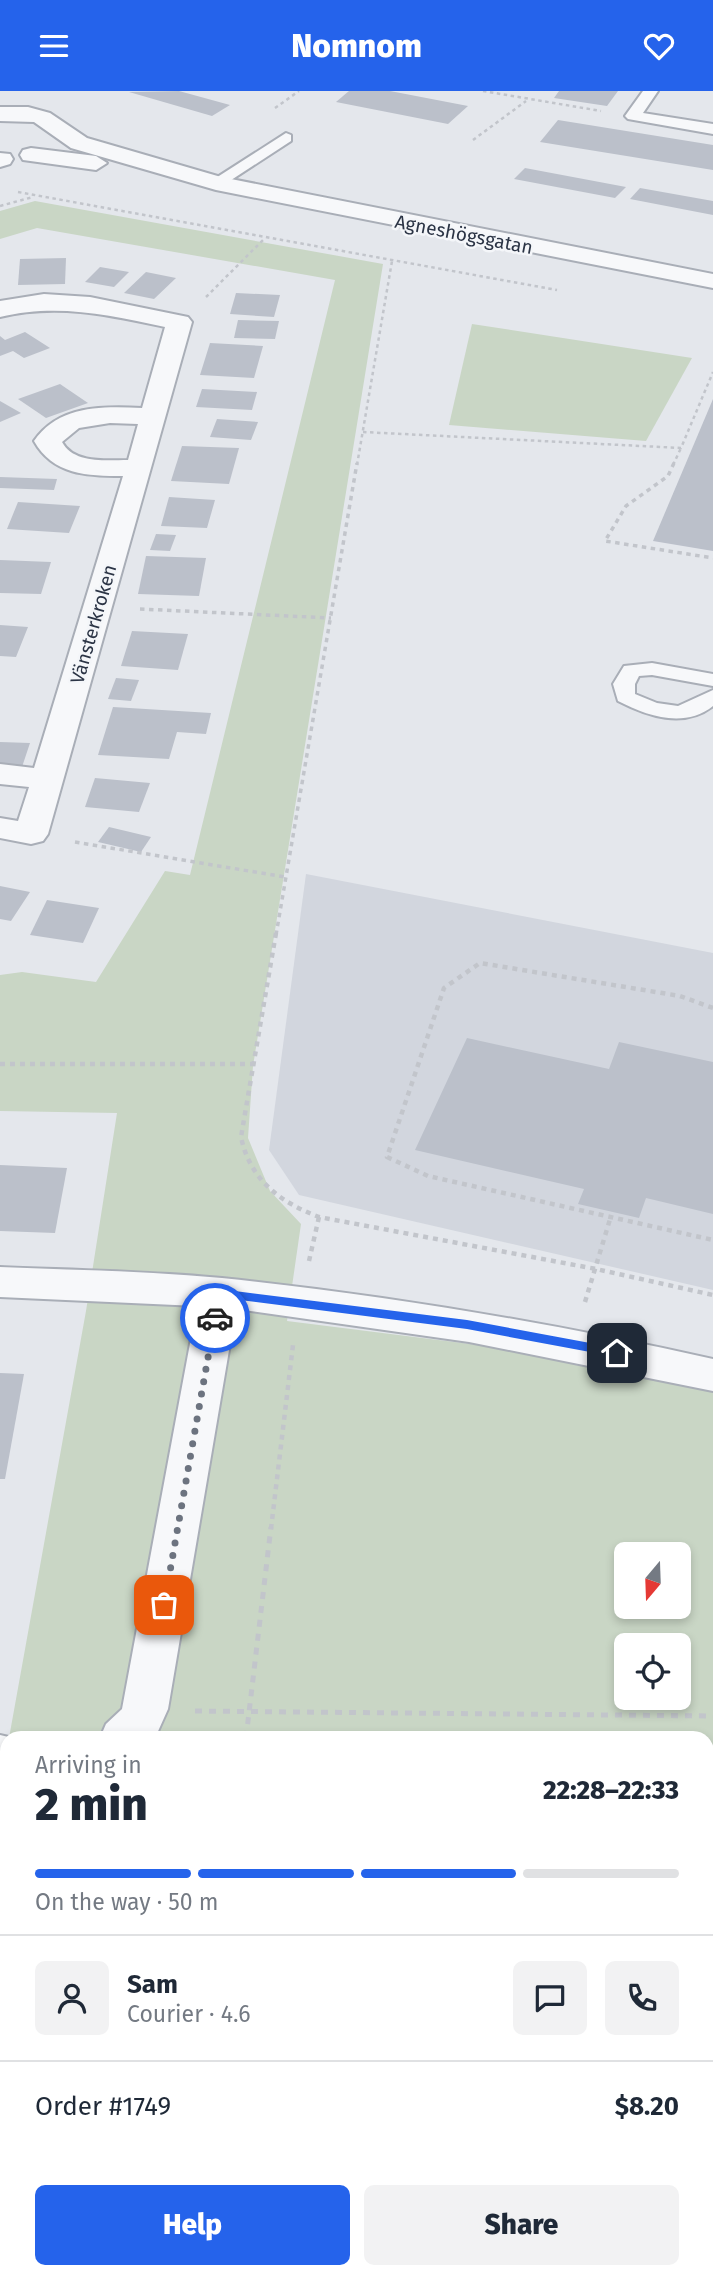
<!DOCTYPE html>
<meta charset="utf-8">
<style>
body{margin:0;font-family:"Fira Sans",sans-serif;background:#f2f2f3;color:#1f2937;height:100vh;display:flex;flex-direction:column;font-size:26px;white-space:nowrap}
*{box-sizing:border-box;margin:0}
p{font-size:23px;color:#747a83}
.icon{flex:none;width:38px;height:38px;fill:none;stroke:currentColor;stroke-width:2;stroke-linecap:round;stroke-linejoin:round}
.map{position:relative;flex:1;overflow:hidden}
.sheet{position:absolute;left:0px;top:1640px;width:714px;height:548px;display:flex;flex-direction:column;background:#fff;border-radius:21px 21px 0 0;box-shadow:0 4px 10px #0003}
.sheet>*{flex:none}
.needle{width:46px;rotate:199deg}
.fabs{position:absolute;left:614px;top:1451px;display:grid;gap:14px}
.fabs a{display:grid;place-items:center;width:77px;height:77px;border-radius:10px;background:#fff;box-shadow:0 4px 10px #0003;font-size:35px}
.pin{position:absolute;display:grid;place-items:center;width:60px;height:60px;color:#fff;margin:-30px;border-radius:14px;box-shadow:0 4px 10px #0006}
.courier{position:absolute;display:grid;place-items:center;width:70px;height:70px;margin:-35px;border:5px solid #2563eb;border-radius:50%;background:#fff;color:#222;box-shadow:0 2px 9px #0007}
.headline em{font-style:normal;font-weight:800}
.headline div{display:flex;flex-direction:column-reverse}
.headline{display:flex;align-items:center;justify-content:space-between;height:119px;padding:0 35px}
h1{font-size:46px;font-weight:800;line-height:52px}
.bar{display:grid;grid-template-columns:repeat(4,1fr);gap:10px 7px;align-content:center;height:84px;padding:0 35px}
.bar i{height:9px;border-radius:5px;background:#e0e1e3}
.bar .active{background:#2563eb}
.bar p{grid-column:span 4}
.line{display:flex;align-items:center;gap:18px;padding:0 35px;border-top:2px solid #e0e1e3}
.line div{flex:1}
.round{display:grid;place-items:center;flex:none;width:74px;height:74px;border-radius:10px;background:#f2f2f3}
.action{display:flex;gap:14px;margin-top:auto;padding:14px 35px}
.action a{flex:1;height:80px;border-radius:10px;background:#2563eb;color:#fff;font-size:28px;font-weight:800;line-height:80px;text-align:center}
.action a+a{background:#f2f2f3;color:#1f2937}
header{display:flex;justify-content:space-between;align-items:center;height:91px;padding:0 35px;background:#2563eb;color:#fff;font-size:32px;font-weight:800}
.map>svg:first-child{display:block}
</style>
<header><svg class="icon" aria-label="menu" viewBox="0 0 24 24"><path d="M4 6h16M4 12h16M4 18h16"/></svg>Nomnom<svg class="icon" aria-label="heart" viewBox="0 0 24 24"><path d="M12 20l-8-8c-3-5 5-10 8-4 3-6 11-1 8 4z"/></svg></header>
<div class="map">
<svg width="713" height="2187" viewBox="0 0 713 2187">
<rect width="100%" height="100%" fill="#e4e7ec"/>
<path fill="#d2d6de" d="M306,783L713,862V1199L299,1104L269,1059Z"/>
<g fill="#c9d6c5" fill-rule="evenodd">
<path d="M35,110L383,173L253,975L248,1047L270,1100L301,1133L287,1230L565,1265L713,1301V2045L707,2048V1647H9L86,1220L117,1022L0,1020V884L22,881L96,891L165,780L190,784L335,189L37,137L0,148V120ZM626,1463H679V1516H626ZM626,1554H679V1606H626Z"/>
<path d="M472,233L692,267L646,350L449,334Z"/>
<path d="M7,1660V2180L299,2181L248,2187H0V1699Z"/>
</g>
<g fill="#bbc0ca">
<path d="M179,0L230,14L212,25L129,1Z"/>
<path d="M349,0H390L468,15L448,33L336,11Z"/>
<path d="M559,0H618L607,15L554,7Z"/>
<path d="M558,29L713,54V79L540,51Z"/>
<path d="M525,77L626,96L615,107L514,88Z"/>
<path d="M640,97L713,110V124L630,108Z"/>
<path d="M66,167L65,193L18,194L20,168Z"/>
<path d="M100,176L129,181L114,196L85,191Z"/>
<path d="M146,181L176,187L154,208L124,202Z"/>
<path d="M236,202L280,204L274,226L230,223Z"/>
<path d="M238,229L279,230L275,248L234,247Z"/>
<path d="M25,241L50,257L24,267L13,260L0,265V245L5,249Z"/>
<path d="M210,252L263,255L254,287L200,284Z"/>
<path d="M60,293L88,312L46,327L18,308Z"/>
<path d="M202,298L257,301L252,319L196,316Z"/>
<path d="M713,308V460L653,450Z"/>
<path d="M0,310L21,322L0,331Z"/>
<path d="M217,328L258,331L251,349L210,346Z"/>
<path d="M182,355L239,357L229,393L171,390Z"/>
<path d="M0,386L57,388L54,399L0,397Z"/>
<path d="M169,406L215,409L207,437L161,435Z"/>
<path d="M18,411L80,415L69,442L7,438Z"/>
<path d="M156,443L176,444L170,460L150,459Z"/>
<path d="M146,465L206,467L199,505L138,503Z"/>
<path d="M0,469L51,471L41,503L0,502Z"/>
<path d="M0,534L28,536L16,566L0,565Z"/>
<path d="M132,540L188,543L178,579L121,575Z"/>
<path d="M116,587L139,589L131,610L108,608Z"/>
<path d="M113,616L211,622L206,643L177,641L169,668L98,664Z"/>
<path d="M0,651L30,652L22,676L0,675Z"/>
<path d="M95,687L150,692L139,721L85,716Z"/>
<path d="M109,736L151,746L141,761L98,751Z"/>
<path d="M0,795L30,801L11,830L0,828Z"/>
<path d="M47,809L99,817L83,852L30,844Z"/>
<path d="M467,947L609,978L619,951L713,971V1123L646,1107L639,1127L578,1113L584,1098L415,1059Z"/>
<path d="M0,1074L67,1077L55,1142L0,1140Z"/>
<path d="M0,1282L24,1283L5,1388H0Z"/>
</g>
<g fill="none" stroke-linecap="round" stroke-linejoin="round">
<defs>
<g id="service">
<path d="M643,0H658L643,22L713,33V43L628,28L625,25Z"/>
<path d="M286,42L291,44V50L222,95L216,97L208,92Z"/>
<path d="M652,572L713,583V595L652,584L639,585L635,593V603L657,612L678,615L713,599V615C684,638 647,625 618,610L613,593L624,575Z"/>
</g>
<g id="minor">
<path d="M44,203L90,206L188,226L192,231L48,743L43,750L31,753L0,747V727L18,730L29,696L0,693V673L34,677L123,385C87,385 53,384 34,350C59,314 102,315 142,317L165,236C109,224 57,212 0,226V210ZM110,332L138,333L128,369C106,369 74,373 62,351L79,337Z"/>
<path d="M0,1176C74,1179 148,1180 222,1187C387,1204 551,1232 713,1268V1300L469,1251L236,1218L168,1618L155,1647H100L106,1633L122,1618L197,1215L0,1206Z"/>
<path d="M0,1644L13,1647H7V1686H0Z"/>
<path d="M713,1793V1839L707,1840V1794Z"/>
<path d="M7,1987V2038L0,2040V1989Z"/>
</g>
<g id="tertiary">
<path d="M0,16H28L50,22L87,47L221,86L713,183V197L216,99L71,57L34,31L0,30Z"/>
<path d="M31,57L96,65L107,72L96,79L23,69L20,64L23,59Z"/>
<path d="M0,62L10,63L13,68L10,73L0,76Z"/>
</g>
</defs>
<use href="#service" stroke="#a9aeb7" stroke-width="4"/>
<use href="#minor" stroke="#a9aeb7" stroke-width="4"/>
<use href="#tertiary" stroke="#a9aeb7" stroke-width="4"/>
<g stroke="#c2c5cb" stroke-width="2.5" stroke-dasharray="3.5 3.5" stroke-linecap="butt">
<path d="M483,0L601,20"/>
<path d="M275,17L299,0"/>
<path d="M473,49L526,10"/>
<path d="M18,101L557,199"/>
<path d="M0,115L33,106"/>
<path d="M206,206L264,148"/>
<path d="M363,341L681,357L713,281"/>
<path d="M357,374L392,170"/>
<path d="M673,374L681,357"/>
</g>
<g stroke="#c2c5cb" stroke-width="3.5" stroke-dasharray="4.5 4.5" stroke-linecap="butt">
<path d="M674,372L668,385L626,415L605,450L713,467"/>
<path d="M140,518L331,527"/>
<path d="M75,751L285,786"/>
<path d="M276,844L357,372"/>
</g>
<g stroke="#c2c5cb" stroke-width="4.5" stroke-dasharray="5 5" stroke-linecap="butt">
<path d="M276,842L241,1046C250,1089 280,1111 319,1126L596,1178L713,1204"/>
<path d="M713,917L680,905L480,872L444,897L387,1066L428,1085L713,1149"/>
<path d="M0,973H254"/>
<path d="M309,1170L319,1126"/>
<path d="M585,1211L611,1125"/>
<path d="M271,1438L293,1254"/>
</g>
<g stroke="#c2c5cb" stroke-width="5" stroke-dasharray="7 7" stroke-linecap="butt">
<path d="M195,1620L713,1625"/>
<path d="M246,1647L271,1436"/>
<path d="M0,2141L7,2140"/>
<path d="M144,2187L146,2180"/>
</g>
<use href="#service" fill="#f7f8fa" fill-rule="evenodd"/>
<use href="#minor" fill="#f7f8fa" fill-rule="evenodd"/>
<use href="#tertiary" fill="#f7f8fa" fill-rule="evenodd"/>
</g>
<path fill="#2563eb" d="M219,1198L467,1229L617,1257L623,1262L617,1266L467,1238L224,1207L221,1227L215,1231L209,1227L214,1202Z"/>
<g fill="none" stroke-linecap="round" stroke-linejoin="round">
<path stroke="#6c737f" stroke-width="7" stroke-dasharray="0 12.6" d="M164,1514L215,1227"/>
</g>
<g text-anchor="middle" stroke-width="5" stroke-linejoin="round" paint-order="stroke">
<g font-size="19" fill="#2b3445" stroke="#f4f6f9">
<text transform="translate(464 143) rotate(11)" y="7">Agneshögsgatan</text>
<text transform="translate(93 533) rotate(-74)" y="7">Vänsterkroken</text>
</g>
</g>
</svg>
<div class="fabs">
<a><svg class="needle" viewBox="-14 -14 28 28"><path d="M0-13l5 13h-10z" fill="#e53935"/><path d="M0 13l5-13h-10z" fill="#747a83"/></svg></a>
<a><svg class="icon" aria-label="locate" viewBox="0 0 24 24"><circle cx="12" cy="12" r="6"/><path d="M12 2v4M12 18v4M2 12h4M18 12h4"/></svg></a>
</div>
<div class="pin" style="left:164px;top:1514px;background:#ea580c"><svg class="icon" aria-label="bag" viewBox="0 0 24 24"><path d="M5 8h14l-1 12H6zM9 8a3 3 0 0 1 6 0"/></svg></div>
<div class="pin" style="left:617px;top:1262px;background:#1f2937"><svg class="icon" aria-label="home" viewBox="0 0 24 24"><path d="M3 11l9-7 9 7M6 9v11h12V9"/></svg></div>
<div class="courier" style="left:215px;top:1227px"><svg class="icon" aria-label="car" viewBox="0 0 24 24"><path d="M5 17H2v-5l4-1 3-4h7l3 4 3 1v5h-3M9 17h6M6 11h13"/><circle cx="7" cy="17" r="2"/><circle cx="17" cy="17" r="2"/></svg></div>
<section class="sheet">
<div class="headline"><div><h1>2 min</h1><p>Arriving in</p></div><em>22:28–22:33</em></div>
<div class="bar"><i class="active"></i><i class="active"></i><i class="active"></i><i></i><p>On the way · 50 m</p></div>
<div class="line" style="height:126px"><a class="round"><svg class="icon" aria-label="person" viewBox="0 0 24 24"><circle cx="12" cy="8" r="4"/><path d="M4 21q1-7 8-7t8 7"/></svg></a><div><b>Sam</b><p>Courier · 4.6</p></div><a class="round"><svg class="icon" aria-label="chat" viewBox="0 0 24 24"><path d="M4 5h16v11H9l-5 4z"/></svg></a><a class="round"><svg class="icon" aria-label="phone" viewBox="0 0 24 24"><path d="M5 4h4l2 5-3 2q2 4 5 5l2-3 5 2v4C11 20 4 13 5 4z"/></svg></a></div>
<div class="line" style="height:91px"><div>Order #1749</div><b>$8.20</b></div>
<div class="action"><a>Help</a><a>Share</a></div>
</section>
</div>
